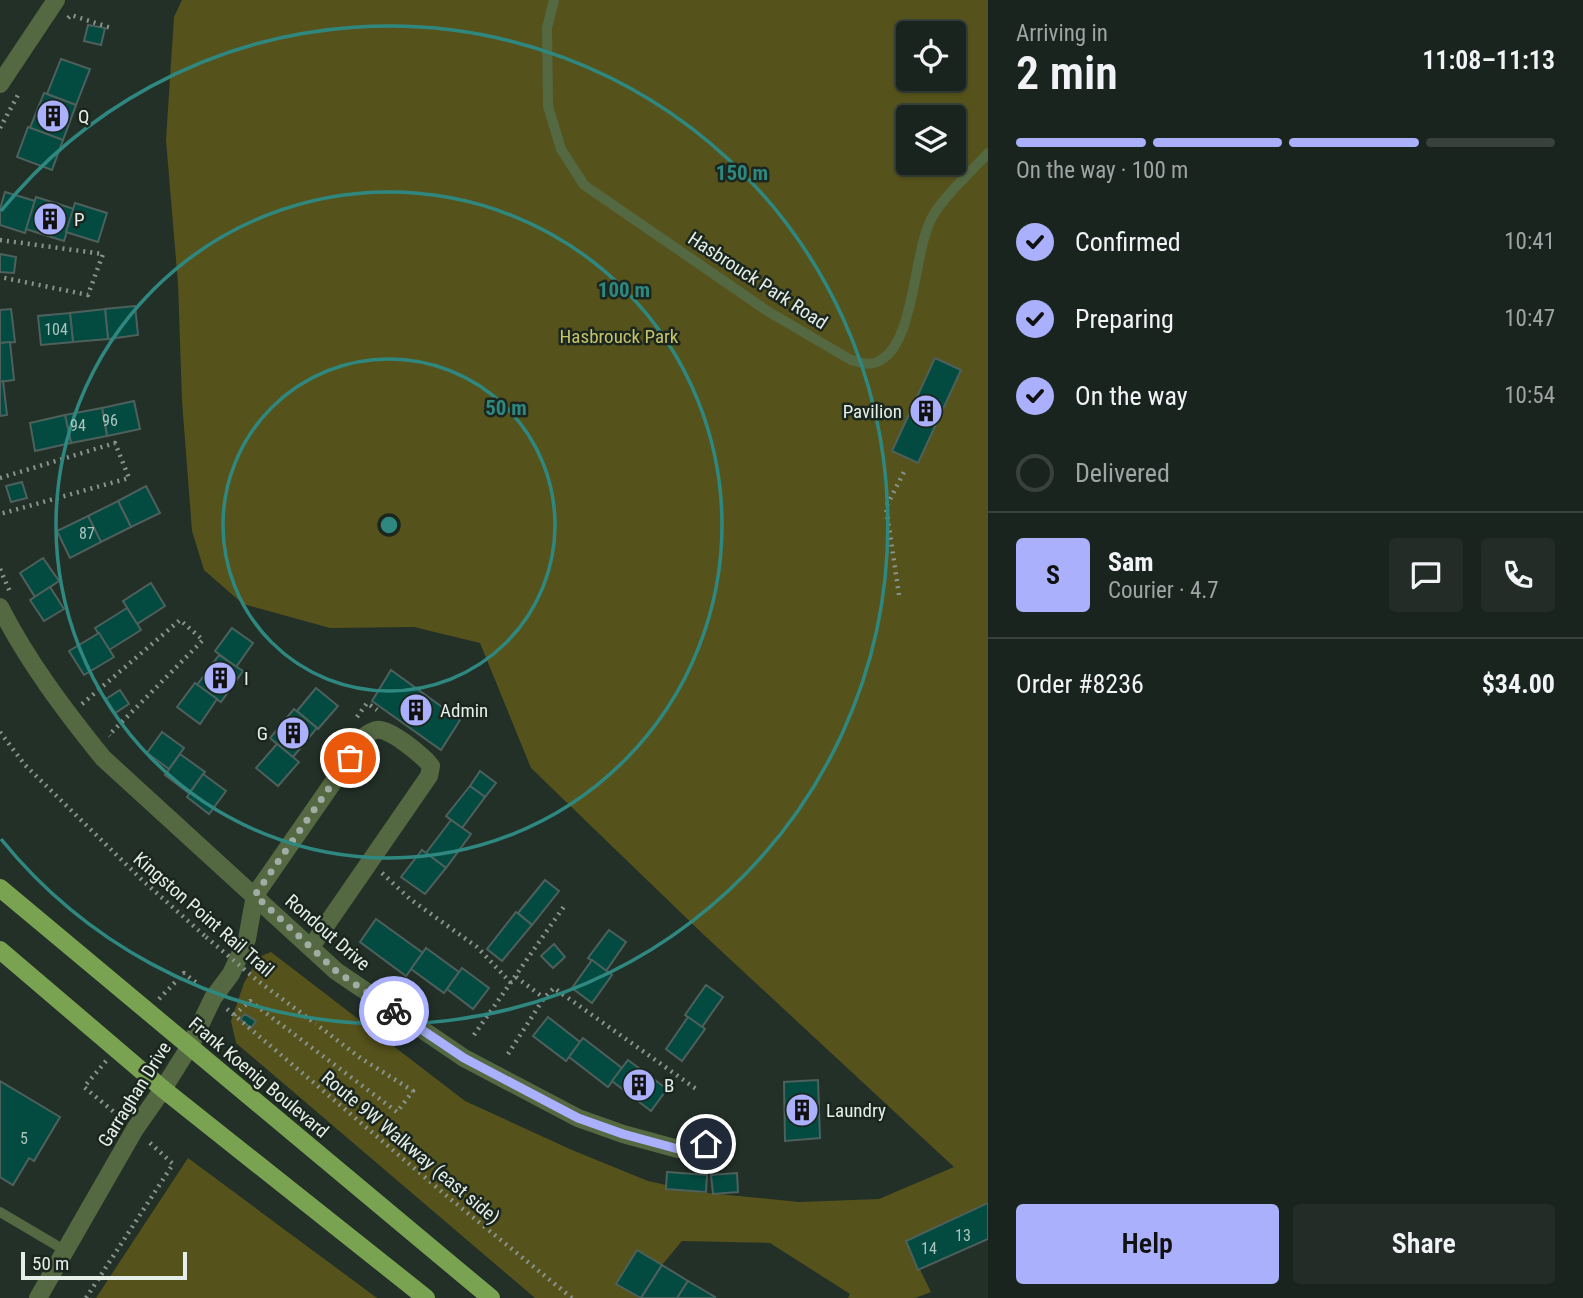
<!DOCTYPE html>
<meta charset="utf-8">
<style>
body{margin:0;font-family:"Roboto Condensed",sans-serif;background:#232c27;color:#f1f3f6;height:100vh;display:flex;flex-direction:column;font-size:26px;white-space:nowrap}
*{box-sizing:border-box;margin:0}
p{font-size:23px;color:#9fa4a4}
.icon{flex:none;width:38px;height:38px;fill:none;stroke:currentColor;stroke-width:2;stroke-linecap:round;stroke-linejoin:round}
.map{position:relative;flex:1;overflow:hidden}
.panel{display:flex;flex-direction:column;background:#1a241e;width:595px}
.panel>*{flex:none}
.controls{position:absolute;left:896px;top:21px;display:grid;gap:14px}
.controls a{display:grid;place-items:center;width:70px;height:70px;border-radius:7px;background:#1a241e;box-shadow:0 2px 5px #0004,0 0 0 2px #38413c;font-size:35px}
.scale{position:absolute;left:21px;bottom:18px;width:166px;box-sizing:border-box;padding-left:7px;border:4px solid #e5eee8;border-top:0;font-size:19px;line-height:24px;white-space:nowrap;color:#e5eee8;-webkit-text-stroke:5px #1a261e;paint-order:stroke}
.pin{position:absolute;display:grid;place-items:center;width:60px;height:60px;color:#fff;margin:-30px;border:4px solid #fff;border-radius:50%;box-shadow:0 2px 7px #0007}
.courier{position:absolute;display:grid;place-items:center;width:70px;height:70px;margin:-35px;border:5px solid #aab0fb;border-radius:50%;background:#fff;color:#222;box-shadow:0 2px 9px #0007}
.head em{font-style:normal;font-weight:600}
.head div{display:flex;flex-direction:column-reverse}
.head{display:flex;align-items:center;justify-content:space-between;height:119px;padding:0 28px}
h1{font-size:46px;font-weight:600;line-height:52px}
.bar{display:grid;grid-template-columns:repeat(4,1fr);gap:10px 7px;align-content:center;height:84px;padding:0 28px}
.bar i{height:9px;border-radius:5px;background:#38413c}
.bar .current{background:#aab0fb}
.bar p{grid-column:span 4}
.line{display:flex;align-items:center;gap:18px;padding:0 28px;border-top:2px solid #38413c}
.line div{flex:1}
.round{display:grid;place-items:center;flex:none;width:74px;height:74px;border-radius:7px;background:#232c27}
ol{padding:0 28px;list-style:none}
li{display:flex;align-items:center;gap:21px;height:77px}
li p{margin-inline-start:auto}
li .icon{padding:7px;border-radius:50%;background:#aab0fb;color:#111;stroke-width:4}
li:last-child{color:#9fa4a4}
li i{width:38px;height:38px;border:4px solid #38413c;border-radius:50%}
.cta{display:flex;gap:14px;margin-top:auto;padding:14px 28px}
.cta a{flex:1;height:80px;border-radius:7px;background:#aab0fb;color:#111;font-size:28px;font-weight:600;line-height:80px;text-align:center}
.cta a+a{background:#232c27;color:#f1f3f6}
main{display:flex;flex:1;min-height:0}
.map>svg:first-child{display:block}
</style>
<main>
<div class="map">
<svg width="988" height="1298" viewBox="0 0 988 1298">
<rect width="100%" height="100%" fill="#233028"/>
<g fill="#56521c" fill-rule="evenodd">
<path d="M182,0H988V1203L906,1241L931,1292L915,1298H848L850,1294L770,1243L682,1241L662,1265L637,1250L616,1284L640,1298H535L236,1043L231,1021L244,983L259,957L271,952L465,1101L572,1150L648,1181L698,1192L799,1202L879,1199L954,1167L704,935L531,768L480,643L414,627L330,628L243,604L204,570L192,531L182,401L178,283L166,140L174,17ZM908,33H954V79H908ZM908,117H954V163H908Z"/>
<path d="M188,1158L377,1298H96Z"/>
</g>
<g fill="#034a41" stroke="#4e605c" stroke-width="2">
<path d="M88,25L105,28L101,45L84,41Z"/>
<path d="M61,59L90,69L76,105L47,94Z"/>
<path d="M44,93L76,105L63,140L30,128Z"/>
<path d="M28,127L63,140L52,170L17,157Z"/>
<path d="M5,192L35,201L25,233L0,225V209Z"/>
<path d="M36,197L74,209L64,241L26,229Z"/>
<path d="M75,203L107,213L98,242L66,232Z"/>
<path d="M0,254L16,257L14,273L0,272Z"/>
<path d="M135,306L138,335L108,339L105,309Z"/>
<path d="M11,309L15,342L0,343V310Z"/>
<path d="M105,309L108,339L73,342L70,313Z"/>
<path d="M70,313L73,342L41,345L38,316Z"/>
<path d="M10,342L14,380L0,382V343Z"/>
<path d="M935,358L961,370L918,463L892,451Z"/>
<path d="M3,381L7,415L0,416V382Z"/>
<path d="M134,401L140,429L107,436L102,408Z"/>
<path d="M102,408L107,436L71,443L65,415Z"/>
<path d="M65,415L71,443L35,451L30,423Z"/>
<path d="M22,482L27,498L11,502L6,486Z"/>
<path d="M146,486L160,513L131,527L118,501Z"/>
<path d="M118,501L131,527L101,542L88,516Z"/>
<path d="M88,516L101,542L70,558L57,531Z"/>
<path d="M43,558L59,581L35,597L20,573Z"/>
<path d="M151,583L165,606L137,624L123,601Z"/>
<path d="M50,587L64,609L44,621L30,600Z"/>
<path d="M127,608L141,630L109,650L95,628Z"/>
<path d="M232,628L253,643L236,667L215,651Z"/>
<path d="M99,633L114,657L84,675L69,651Z"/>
<path d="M219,655L243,671L221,702L197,685Z"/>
<path d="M391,670L460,720L441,750L372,701Z"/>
<path d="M195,683L217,699L200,724L177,707Z"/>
<path d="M316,688L338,706L318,729L297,711Z"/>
<path d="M120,690L129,704L115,713L106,699Z"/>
<path d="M294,709L317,728L293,757L270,738Z"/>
<path d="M162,732L184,748L169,769L147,753Z"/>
<path d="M277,744L299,762L278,786L256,768Z"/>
<path d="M180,754L205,772L189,793L165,775Z"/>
<path d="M480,771L496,783L485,797L470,786Z"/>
<path d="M203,774L226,791L209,814L187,797Z"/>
<path d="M470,786L485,797L462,828L446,816Z"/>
<path d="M451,820L471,834L446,868L426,853Z"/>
<path d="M422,850L446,868L425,894L401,877Z"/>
<path d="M545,880L559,891L532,925L518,913Z"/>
<path d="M516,912L532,925L502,961L487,949Z"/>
<path d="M376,919L423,953L406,976L360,942Z"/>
<path d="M609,930L626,942L606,971L588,958Z"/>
<path d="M554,944L565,957L553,968L541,956Z"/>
<path d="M426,948L459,972L444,993L411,969Z"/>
<path d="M592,960L612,975L592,1003L572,988Z"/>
<path d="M462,968L489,988L473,1009L447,989Z"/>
<path d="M706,985L723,997L702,1027L685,1015Z"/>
<path d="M245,1014L256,1021L251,1028L240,1019Z"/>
<path d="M548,1017L580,1042L566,1061L533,1036Z"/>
<path d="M688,1017L705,1029L682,1061L666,1049Z"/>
<path d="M583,1038L622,1068L608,1087L569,1057Z"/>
<path d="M628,1060L667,1089L651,1111L612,1081Z"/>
<path d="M818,1080L820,1138L785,1141L784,1082Z"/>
<path d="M0,1081L60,1117L34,1161L29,1158L13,1185L0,1177Z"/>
<path d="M667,1172L707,1175L706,1192L666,1189Z"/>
<path d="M737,1173L738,1192L713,1194L711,1175Z"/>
<path d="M988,1203V1239L918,1270L906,1241Z"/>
<path d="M637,1250L662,1265L641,1298L616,1284Z"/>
<path d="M662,1265L688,1281L677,1298H641Z"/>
<path d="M688,1281L715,1297L714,1298H677Z"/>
</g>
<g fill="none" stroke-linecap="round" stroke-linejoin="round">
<g stroke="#88938c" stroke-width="4.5" stroke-dasharray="2 5" stroke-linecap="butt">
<path d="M68,18L71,15L111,28"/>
<path d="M0,128L18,95"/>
<path d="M0,240L103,254L88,295L0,277"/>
<path d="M0,478L115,443L129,478L0,514"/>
<path d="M0,569L10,592"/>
<path d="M899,595L886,507L905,470"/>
<path d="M82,704L180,620L203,640L109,735L110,736"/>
<path d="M357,717L367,703L377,710"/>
<path d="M0,732L25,765L141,879L206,937"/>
<path d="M382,873L410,899L477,947L511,983"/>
<path d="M516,977L544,998"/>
<path d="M159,999L184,973L199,985"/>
<path d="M227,1009L448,1197L572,1298"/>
<path d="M234,1015L250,1001L397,1112L413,1091L359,1057L316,1024"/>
<path d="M474,1035L565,905"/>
<path d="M508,1054L544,998L554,988L699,1091"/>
<path d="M106,1061L84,1087L121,1118"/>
<path d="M86,1298L173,1164L149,1142"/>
</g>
<g stroke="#546842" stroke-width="10">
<path d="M554,0L547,28L548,106L561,149L584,185L769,312L851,360C860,362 868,366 877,362C917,345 912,248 934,214C946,194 972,171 988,153"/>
<path d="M0,1212L66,1251"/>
</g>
<g stroke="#546842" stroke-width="18">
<path d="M0,84L56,0"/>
<path d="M0,607C28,662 65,711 103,758L336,971L464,1058L578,1118L623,1134L678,1149L706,1144L720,1133"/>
<path d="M38,1298L135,1129L163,1089L190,1046L213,998L231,974L247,939L255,895L366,735C368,734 374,730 376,730C389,727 423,756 431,766L429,776L311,947"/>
</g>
<g stroke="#7aa351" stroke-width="18">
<path d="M0,888L491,1298"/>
<path d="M0,950L163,1089L426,1298"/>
</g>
<path stroke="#88938c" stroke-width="4.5" stroke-dasharray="2 5" stroke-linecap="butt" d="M206,937L258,981L316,1024"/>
</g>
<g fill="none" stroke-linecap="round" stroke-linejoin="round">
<path stroke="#a1aca5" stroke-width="7" stroke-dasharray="0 12.6" d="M350,758L255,895L336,971L394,1011"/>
<path stroke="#aab0fb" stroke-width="9" d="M394,1011L464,1058L578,1118L623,1134L678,1149L706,1144"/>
</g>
<g fill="none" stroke="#2f8880" stroke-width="3.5">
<circle cx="389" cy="525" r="166"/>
<circle cx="389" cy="525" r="333"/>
<path d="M1 211A499 499 0 1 1 1 839"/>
</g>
<defs>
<symbol id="building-disc" viewBox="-11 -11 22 22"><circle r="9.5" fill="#aab0fb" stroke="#1a261e"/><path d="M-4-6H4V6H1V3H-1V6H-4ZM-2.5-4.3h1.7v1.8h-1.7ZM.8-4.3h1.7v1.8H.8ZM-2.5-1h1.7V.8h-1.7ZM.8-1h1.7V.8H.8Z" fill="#111"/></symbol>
</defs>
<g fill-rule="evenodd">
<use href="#building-disc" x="34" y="97" width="38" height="38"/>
<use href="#building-disc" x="31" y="200" width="38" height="38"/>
<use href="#building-disc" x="907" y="392" width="38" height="38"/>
<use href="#building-disc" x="201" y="659" width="38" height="38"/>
<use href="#building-disc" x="397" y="691" width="38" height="38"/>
<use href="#building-disc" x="274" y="714" width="38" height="38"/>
<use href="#building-disc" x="620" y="1066" width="38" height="38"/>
<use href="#building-disc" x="783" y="1091" width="38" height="38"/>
</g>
<g text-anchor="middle" stroke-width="5" stroke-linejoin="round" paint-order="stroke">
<g font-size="16" fill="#acc5be">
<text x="56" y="335">104</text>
<text x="110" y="426">96</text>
<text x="78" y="431">94</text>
<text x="87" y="539">87</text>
<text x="24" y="1144">5</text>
<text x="963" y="1241">13</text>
<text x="929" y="1254">14</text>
</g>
<g font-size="19" fill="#e5eee8" stroke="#1a261e" text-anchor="start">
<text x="78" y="123">Q</text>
<text x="74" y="226">P</text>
<text x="902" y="418" text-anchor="end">Pavilion</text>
<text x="244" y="685">I</text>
<text x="440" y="717">Admin</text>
<text x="268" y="740" text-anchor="end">G</text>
<text x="664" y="1092">B</text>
<text x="826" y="1117">Laundry</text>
</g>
<g font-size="19" fill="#e5eee8" stroke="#1a261e">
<text transform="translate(758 280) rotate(33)" y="7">Hasbrouck Park Road</text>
<text transform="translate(204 914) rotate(41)" y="7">Kingston Point Rail Trail</text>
<text transform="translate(328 932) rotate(41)" y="7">Rondout Drive</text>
<text transform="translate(259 1077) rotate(40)" y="7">Frank Koenig Boulevard</text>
<text transform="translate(134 1094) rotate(-58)" y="7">Garraghan Drive</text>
<text transform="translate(411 1147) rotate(40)" y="7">Route 9W Walkway (east side)</text>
</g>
<g font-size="19" fill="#c7c36a" stroke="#1a261e">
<text x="619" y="343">Hasbrouck Park</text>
</g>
</g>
<circle cx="389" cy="525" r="10" fill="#2f8880" stroke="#1a261e" stroke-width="3.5"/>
<g font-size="21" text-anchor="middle" font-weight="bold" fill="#2f8880" stroke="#1a261e" stroke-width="5" stroke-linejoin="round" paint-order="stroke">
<text x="742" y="180">150 m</text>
<text x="624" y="297">100 m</text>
<text x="506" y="415">50 m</text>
</g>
</svg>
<div class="controls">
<a><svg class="icon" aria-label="locate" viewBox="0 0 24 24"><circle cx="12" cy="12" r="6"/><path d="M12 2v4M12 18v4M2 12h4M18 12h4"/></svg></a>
<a><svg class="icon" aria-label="layers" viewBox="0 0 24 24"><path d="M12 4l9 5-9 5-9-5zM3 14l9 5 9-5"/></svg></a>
</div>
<div class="scale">50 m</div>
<div class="pin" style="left:350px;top:758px;background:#ea580c"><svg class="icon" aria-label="bag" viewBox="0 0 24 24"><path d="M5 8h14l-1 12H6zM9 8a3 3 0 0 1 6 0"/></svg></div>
<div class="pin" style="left:706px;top:1144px;background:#1f2937"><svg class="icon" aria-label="home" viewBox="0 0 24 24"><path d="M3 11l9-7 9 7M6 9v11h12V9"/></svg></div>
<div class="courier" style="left:394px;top:1011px"><svg class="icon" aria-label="bike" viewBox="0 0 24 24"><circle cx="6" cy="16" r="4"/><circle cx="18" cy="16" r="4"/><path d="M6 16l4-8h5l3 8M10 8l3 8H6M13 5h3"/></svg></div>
</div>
<section class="panel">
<div class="head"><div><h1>2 min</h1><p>Arriving in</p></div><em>11:08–11:13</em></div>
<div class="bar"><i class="current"></i><i class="current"></i><i class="current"></i><i></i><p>On the way · 100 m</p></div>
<ol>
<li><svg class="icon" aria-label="check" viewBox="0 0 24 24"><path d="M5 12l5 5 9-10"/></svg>Confirmed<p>10:41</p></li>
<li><svg class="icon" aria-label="check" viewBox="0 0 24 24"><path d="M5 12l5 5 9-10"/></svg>Preparing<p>10:47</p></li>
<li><svg class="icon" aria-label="check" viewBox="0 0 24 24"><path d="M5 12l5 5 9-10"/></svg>On the way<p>10:54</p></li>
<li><i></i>Delivered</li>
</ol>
<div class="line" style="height:126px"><b class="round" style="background:#aab0fb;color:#111">S</b><div><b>Sam</b><p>Courier · 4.7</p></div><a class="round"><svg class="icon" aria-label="chat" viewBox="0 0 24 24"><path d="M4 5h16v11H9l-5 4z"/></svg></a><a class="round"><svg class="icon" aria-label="phone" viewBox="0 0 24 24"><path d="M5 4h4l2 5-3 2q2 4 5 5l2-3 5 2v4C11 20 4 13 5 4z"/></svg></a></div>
<div class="line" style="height:91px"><div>Order #8236</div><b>$34.00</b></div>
<div class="cta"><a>Help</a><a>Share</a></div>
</section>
</main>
